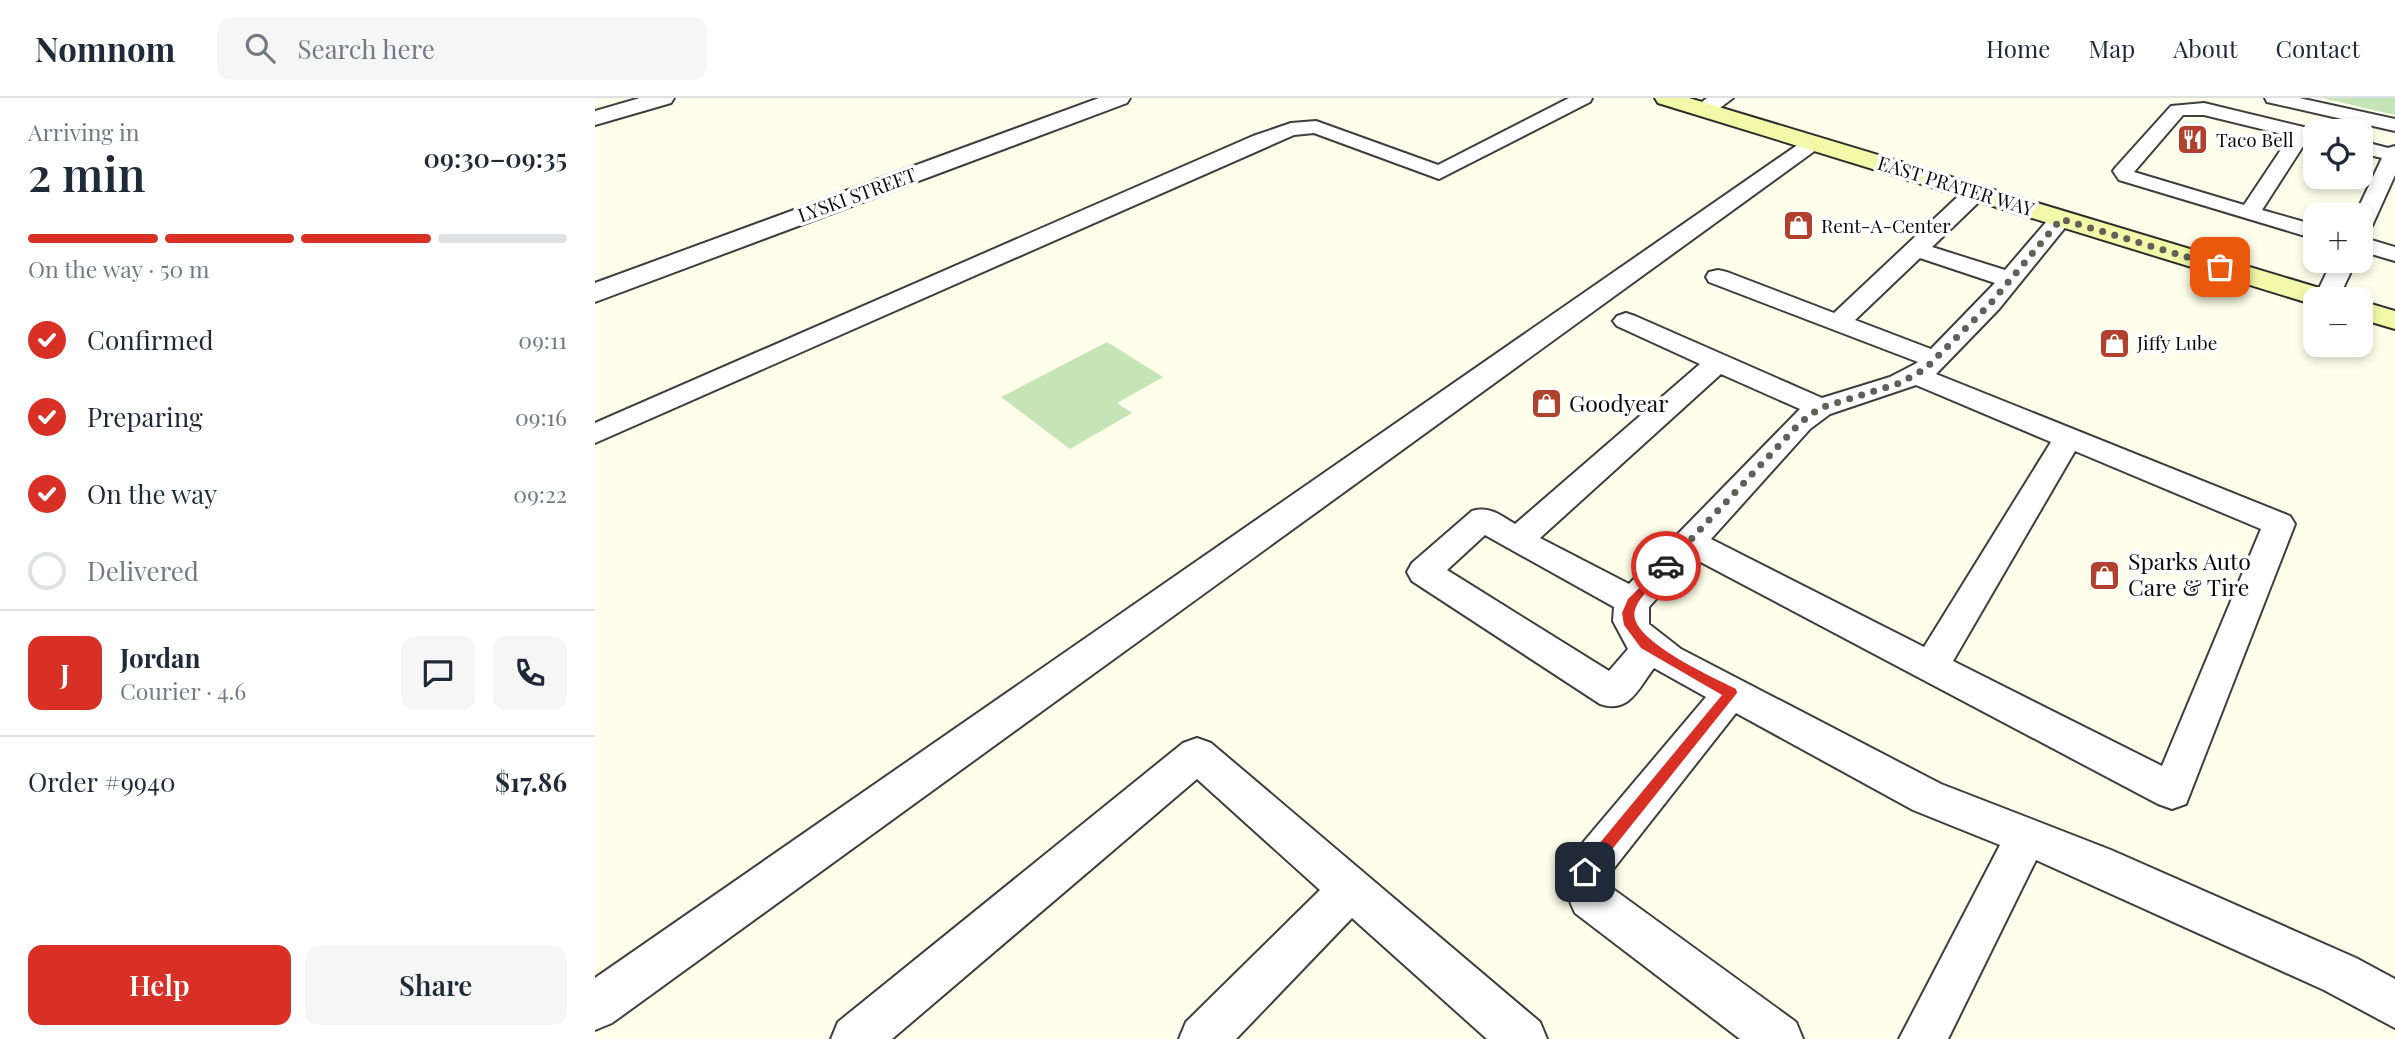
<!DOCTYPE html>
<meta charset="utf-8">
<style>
body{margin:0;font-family:"Playfair Display",serif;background:#f6f6f7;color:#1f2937;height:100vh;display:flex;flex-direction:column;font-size:26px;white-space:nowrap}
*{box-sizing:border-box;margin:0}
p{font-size:23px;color:#747a83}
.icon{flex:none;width:38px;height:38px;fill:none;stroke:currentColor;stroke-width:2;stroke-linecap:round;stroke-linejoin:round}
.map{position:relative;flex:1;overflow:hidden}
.side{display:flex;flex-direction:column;background:#fff;width:595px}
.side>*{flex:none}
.tools{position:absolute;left:1708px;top:21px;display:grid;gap:14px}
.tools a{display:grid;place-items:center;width:70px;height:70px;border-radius:14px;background:#fff;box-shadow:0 4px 10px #0003;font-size:35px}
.pin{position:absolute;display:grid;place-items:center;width:60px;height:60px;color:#fff;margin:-30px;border-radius:14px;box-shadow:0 4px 10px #0006}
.courier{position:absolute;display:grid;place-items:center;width:70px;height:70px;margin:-35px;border:5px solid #d93025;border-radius:50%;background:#fff;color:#222;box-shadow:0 2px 9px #0007}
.summary em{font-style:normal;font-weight:600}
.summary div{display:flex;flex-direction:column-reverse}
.summary{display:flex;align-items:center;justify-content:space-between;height:119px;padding:0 28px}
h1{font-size:46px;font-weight:600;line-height:52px}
.bar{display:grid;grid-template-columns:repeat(4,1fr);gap:10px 7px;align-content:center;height:84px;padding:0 28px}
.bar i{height:9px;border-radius:5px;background:#e0e1e3}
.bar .active{background:#d93025}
.bar p{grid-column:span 4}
.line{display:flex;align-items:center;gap:18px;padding:0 28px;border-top:2px solid #e0e1e3}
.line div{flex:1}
.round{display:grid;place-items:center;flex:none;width:74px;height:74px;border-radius:14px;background:#f6f6f7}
ol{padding:0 28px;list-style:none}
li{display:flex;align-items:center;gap:21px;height:77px}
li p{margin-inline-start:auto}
li .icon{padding:7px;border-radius:50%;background:#d93025;color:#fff;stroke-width:4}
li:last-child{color:#747a83}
li i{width:38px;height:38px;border:4px solid #e0e1e3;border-radius:50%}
.action{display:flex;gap:14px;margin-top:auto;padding:14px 28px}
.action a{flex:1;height:80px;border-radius:14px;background:#d93025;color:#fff;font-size:28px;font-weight:600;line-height:80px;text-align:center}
.action a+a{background:#f6f6f7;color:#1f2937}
header{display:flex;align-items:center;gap:42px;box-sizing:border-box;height:98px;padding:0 35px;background:#fff;border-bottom:2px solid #e0e1e3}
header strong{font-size:33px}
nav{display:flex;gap:38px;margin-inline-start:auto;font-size:24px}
.search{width:490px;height:63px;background:#f6f6f7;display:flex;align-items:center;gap:18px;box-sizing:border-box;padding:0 24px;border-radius:14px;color:#747a83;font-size:26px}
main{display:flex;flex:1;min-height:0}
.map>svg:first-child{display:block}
</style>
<header>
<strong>Nomnom</strong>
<div class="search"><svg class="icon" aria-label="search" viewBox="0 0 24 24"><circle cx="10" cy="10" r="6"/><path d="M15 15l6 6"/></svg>Search here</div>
<nav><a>Home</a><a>Map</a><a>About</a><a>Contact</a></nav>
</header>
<main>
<section class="side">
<div class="summary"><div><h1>2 min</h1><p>Arriving in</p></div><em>09:30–09:35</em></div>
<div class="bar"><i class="active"></i><i class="active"></i><i class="active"></i><i></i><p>On the way · 50 m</p></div>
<ol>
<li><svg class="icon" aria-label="check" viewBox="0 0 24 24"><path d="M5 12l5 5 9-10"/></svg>Confirmed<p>09:11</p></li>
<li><svg class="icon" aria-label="check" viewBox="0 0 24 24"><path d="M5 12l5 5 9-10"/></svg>Preparing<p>09:16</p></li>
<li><svg class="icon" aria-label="check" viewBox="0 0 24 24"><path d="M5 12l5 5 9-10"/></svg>On the way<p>09:22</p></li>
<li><i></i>Delivered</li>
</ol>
<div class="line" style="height:126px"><b class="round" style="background:#d93025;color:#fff">J</b><div><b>Jordan</b><p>Courier · 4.6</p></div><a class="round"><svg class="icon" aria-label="chat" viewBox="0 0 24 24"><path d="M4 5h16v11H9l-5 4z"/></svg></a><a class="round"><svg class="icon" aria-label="phone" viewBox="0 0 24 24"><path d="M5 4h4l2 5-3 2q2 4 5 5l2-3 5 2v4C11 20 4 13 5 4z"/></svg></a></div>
<div class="line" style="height:91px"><div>Order #9940</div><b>$17.86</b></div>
<div class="action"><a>Help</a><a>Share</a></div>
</section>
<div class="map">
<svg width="1800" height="941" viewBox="0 0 1800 941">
<rect width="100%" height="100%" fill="#fefeea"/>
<g fill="#c5e5b6">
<path d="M1727,0H1800V17Z"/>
<path d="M512,244L568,279L522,305L537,315L475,351L406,299Z"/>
</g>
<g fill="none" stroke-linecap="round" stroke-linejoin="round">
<defs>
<g id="service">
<path d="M974,0H997L995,4L844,81L719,35L699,37L0,345V325L658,38L696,25L721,23L843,67Z"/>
<path d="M1670,0H1704L1800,21V33L1672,4Z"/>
<path d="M1609,5L1725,33H1720V44L1712,42L1667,112L1720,127V141L1524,82L1518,73L1521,69L1576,8ZM1588,17H1609L1695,38L1649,107L1539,74Z"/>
<path d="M1218,39L1225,41L1228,45L1225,49L17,925L0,932V880L1211,41Z"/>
<path d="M1766,43L1793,50L1800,48V77L1777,128L1774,133L1766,135V117H1760L1787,60L1766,55Z"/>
<path d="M1381,88L1389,89L1392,94L1389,99L1337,149L1410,172L1458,116H1474L1477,121L1404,211L1341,276L1695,418L1700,426L1591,706L1577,711L1563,706L1098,460L1054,509V526L1086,551L1346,686L1516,752L1761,860L1800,881V930L1729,892L1441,762L1353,941H1304L1405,747L1318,712L1141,615L1012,779L1014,788L1201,924L1208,941H1145L980,815C971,796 966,779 975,760L1111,599L1059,570C1043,591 1034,616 1005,606L817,483L812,474L817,465L877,413C895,408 905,417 920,426L1105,266L1022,228L1018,223L1022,218L1031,215L1040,218L1227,300L1295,279L1320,266L1323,264L1114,184L1111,179L1114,174L1123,172L1132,174L1239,215L1373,89ZM1325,160L1400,185L1336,251L1260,222ZM1126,276L1205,311L1034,486L945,440ZM1321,287L1456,344L1329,549L1116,441L1215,331L1235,316ZM1480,353L1666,431L1567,668L1358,563ZM890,437L1019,509L1018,523L1033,551L1014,573L852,472Z"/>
<path d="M1766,139L1800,149V163L1766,153Z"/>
<path d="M1737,163H1761L1743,201H1720V203L1719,201Z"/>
<path d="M602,640L616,645L945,924L952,941H892L757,820L641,941H584L591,924L725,792L602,681L297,941H236L243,924L588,645Z"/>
</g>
<g id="minor">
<path d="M45,0H79L76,5L0,27V13Z"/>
<path d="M504,0H535L532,5L0,204V185Z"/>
<path d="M1112,0H1138L1117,16H1101L1098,11Z"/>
</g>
<g id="secondary">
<path d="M1060,0H1094L1741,195L1745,201H1720V207L1063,5Z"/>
<path d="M1766,203L1800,213V231L1766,221Z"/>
</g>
</defs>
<use href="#service" stroke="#3e3e3e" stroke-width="4"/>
<use href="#minor" stroke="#3e3e3e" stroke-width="4"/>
<use href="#secondary" stroke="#2d2d2d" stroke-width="4"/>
<use href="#service" fill="#fff" fill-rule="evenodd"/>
<use href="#minor" fill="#fff" fill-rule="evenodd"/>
<use href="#secondary" fill="#f2faa9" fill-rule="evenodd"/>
</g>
<path fill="#d93025" d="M1071,464L1075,465V471C1065,482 1044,497 1040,512C1031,541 1118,579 1141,591L1142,595L995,779L990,781L982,774L985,769L1127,597L1046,550L1029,527L1027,515L1033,501Z"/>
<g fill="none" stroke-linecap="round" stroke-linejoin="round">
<path stroke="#606059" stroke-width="7" stroke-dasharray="0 12.6" d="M1071,468L1205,325L1225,310L1305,285L1330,271L1395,206L1466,121L1625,169"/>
</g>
<defs>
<symbol id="restaurant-square" viewBox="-11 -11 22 22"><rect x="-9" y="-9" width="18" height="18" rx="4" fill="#b1412c" stroke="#fff"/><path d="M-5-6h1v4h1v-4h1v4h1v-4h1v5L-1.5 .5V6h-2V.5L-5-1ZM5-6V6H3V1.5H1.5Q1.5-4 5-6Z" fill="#fff"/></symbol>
<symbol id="shop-square" viewBox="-11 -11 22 22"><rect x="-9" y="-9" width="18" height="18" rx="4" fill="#b1412c" stroke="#fff"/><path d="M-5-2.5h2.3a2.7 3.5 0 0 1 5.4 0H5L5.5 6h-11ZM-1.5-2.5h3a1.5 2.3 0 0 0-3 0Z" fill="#fff"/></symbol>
</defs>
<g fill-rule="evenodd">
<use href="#restaurant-square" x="1580" y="24" width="35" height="35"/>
<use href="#shop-square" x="1186" y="110" width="35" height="35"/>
<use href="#shop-square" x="1502" y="228" width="35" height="35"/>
<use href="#shop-square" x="934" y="288" width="35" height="35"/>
<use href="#shop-square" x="1492" y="460" width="35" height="35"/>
</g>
<g text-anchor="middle" stroke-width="7" stroke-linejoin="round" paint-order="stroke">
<g font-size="19" fill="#0b0b0b" stroke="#fff" text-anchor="start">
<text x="1621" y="49">Taco Bell</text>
<text x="1226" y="135">Rent-A-Center</text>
<text x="1542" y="252">Jiffy Lube</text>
</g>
<g font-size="19" fill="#0b0b0b" stroke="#fff">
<text transform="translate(1361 88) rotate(17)" y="7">EAST PRATER WAY</text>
<text transform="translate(262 97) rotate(-20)" y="7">LYSKI STREET</text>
</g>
<g font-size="23" fill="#0b0b0b" stroke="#fff" text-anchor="start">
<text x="974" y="314">Goodyear</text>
<text x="1533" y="472">Sparks Auto<tspan x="1533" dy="26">Care &amp; Tire</tspan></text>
</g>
</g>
</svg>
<div class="tools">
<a><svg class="icon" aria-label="locate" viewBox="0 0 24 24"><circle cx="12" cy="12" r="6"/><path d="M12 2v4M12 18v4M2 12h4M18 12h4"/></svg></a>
<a>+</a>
<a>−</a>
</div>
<div class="pin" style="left:1625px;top:169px;background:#ea580c"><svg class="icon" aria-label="bag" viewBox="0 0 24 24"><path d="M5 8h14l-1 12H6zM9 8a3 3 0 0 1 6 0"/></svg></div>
<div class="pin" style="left:990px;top:774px;background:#1f2937"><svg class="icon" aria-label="home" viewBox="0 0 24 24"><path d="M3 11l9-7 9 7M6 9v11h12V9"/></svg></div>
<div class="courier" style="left:1071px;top:468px"><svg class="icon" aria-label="car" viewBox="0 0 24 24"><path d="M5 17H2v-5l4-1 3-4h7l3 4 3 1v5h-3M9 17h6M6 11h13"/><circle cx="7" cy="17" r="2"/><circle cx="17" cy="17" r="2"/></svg></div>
</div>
</main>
